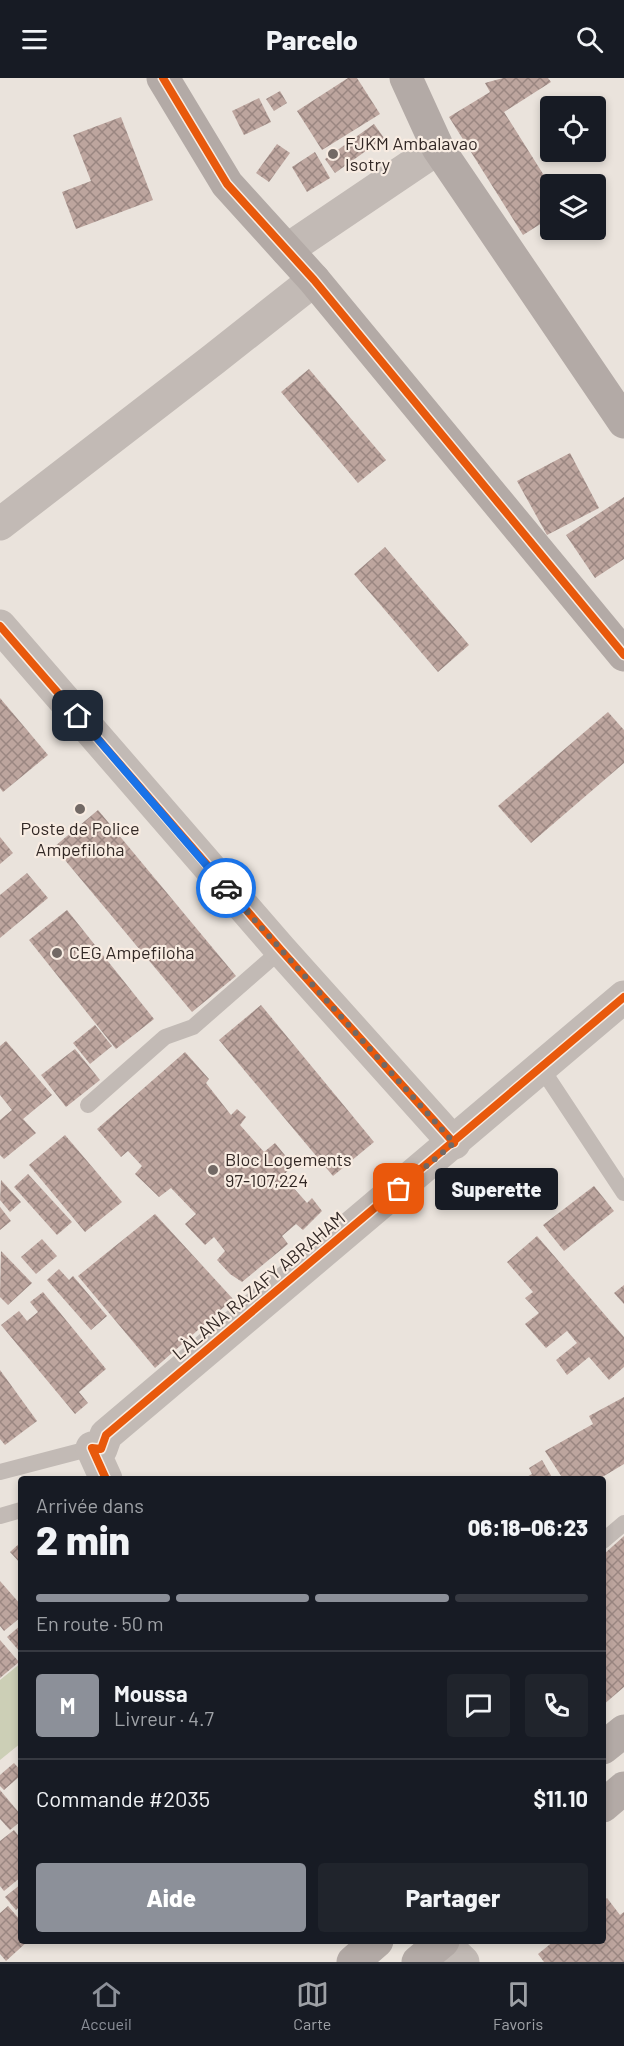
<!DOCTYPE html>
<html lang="fr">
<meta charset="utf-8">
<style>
body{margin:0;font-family:Barlow,sans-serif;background:#20242c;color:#f1f3f6;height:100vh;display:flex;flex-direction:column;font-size:22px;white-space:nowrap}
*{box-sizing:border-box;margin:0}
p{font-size:20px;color:#9ea1a6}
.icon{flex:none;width:33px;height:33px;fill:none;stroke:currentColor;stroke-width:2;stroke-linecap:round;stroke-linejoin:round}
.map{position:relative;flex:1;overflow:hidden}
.drawer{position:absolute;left:18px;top:1398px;width:588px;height:468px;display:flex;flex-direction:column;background:#171b24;border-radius:6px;box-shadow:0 3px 9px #0003}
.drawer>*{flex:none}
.buttons{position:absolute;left:540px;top:18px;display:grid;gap:12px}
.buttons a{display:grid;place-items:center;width:66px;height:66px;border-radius:6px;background:#171b24;box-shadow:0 3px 9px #0003;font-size:30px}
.pin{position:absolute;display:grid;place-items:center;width:51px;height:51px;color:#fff;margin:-26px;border-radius:12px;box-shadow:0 3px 9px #0006}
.courier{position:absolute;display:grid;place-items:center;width:60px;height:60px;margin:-30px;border:4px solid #1a73e8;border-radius:50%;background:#fff;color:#222;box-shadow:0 2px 8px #0007}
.bubble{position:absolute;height:42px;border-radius:6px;background:#171b24;box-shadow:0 3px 9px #0003;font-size:20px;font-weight:800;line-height:42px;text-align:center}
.overview em{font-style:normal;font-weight:800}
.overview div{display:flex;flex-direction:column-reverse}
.overview{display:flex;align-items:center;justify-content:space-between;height:102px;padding:0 18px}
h1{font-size:39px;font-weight:800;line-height:45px}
.bar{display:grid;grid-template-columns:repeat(4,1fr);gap:9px 6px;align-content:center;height:72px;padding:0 18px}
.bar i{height:8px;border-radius:4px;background:#363941}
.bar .selected{background:#8c9099}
.bar p{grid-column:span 4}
.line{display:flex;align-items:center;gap:15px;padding:0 18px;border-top:2px solid #363941}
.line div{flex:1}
.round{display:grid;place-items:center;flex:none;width:63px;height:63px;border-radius:6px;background:#20242c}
.action{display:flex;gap:12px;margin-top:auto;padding:12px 18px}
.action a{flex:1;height:69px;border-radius:6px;background:#8c9099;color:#fff;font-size:24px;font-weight:800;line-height:69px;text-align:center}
.action a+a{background:#20242c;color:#f1f3f6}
header{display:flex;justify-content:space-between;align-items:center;height:78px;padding:0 18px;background:#171b24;font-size:27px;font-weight:800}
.dock{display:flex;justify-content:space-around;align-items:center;height:84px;border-top:2px solid #363941;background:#171b24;font-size:16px;color:#9ea1a6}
.dock a{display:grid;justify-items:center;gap:3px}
.dock .selected{color:#8c9099}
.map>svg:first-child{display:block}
</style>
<header><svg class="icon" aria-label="menu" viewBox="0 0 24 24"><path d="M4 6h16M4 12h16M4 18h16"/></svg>Parcelo<svg class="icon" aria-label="search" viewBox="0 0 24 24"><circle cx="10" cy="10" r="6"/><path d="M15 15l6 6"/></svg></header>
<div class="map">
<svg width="624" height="1884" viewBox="0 0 624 1884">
<defs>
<pattern id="building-cross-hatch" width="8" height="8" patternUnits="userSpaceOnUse" patternTransform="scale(1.5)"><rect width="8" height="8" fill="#bda59e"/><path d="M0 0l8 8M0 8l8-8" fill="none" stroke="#9a8681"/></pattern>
</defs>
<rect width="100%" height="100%" fill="#eae3dc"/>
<path fill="#cccfb6" d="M21,1585V1665L0,1682V1602Z"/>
<g fill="url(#building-cross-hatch)">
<path d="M348,0H357L380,36L322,72L297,33Z"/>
<path d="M503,0H548L551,4L504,34L550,107V140L523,157L449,39L490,14L485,5Z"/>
<path d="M280,13L287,25L274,33L266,21Z"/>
<path d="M259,20L271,44L244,57L232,33Z"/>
<path d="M121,39L153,122L76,151L62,114L91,103L73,57Z"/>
<path d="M374,46L384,60L335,95L325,81Z"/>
<path d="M277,66L290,75L269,104L256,95Z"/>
<path d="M315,74L330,100L307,114L292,89Z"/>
<path d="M309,291L386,382L358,405L281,314Z"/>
<path d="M570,375L599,430L547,457L517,403Z"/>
<path d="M624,419V481L595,500L566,457Z"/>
<path d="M385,469L469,567L438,594L354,496Z"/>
<path d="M0,620L48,677L3,714L0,710Z"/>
<path d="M608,634L624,652V685L531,765L498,728Z"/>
<path d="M98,732L236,898L192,934L54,769Z"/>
<path d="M0,759L13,775L0,786Z"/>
<path d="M27,795L48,820L0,860V817Z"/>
<path d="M67,832L154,941L116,971L29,862Z"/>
<path d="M261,927L374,1064L333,1098L219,962Z"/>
<path d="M95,947L112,968L90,986L73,965Z"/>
<path d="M6,963L52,1017L23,1041L36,1055L4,1081L0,1077V1042L12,1032L0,1017V968Z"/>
<path d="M75,971L100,1002L66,1029L41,997Z"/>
<path d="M185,974L209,1001L206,1005L231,1037L237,1031L246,1039L240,1047L264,1074L275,1065L293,1087L283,1098L307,1125L312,1120L322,1133L303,1152L296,1146L282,1158L288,1166L242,1204L230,1196L217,1182L225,1173L214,1159L205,1167L185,1146L196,1136L171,1110L159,1119L135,1096L142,1088L128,1073L121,1079L97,1051Z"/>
<path d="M65,1057L122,1124L85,1154L29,1087Z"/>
<path d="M28,1096L72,1144L57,1157L14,1109Z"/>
<path d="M1,1102L21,1124L10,1134L0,1122Z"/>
<path d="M594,1108L614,1133L564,1173L543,1147Z"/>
<path d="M0,1129L11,1143L0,1152Z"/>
<path d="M155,1136L233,1221L155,1290L78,1198Z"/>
<path d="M537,1158L624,1259V1289L609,1302L589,1279L567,1297L556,1282L577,1265L567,1253L546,1270L525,1246L539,1235L525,1220L533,1214L507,1184Z"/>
<path d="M42,1161L57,1178L36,1196L21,1179Z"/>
<path d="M1,1173L32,1205L8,1227L0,1219Z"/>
<path d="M59,1191L69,1202L73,1198L107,1238L91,1252L47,1202Z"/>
<path d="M624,1207V1226L614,1215Z"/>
<path d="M43,1214L106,1291L79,1314L88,1325L75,1336L1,1247L19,1233L27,1243L38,1234L30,1224Z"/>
<path d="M0,1292L37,1343L5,1367L0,1361Z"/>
<path d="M624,1319V1386L599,1401H563L545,1373L593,1346L589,1338Z"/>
<path d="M542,1382L553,1401H523L532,1396L529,1390Z"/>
<path d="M624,1458V1609L603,1627V1477Z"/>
<path d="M21,1464V1486L10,1474Z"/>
<path d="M0,1503L21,1527V1539L4,1553L0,1548Z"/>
<path d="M21,1547V1575L7,1559Z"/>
<path d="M0,1562L19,1584L0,1600Z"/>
<path d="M14,1685L21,1693V1697L4,1712L0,1708V1697Z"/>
<path d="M0,1712L21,1737V1743L10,1752L0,1741Z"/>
<path d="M14,1752L21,1761V1799L4,1813L0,1808V1763Z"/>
<path d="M21,1806V1827L16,1832L5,1819Z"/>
<path d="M607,1820L620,1837L624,1834V1884H544L538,1876L554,1863H603V1823Z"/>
<path d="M8,1828L21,1843V1863H28L6,1883L0,1876V1835Z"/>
</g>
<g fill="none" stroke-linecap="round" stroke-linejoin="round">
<g stroke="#c2bab5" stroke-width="16">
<path d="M542,991L624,1115"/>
<path d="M88,1027L165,959L193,949L281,872"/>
<path d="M0,1394L92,1370"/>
<path d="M0,1438L21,1432"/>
<path d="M603,1463L624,1445"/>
</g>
<g stroke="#c2bab5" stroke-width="33">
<path d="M287,172L438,70"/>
<path d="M0,446L214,281L314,202"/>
<path d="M0,548L281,872L454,1065"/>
<path d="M106,1401L92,1370L101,1371L106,1357L624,919"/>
<path d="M441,1863L463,1884"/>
</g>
<g stroke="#b3aaa6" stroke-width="33">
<path d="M163,0L227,106L314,202L624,577"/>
<path d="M406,0L438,70L624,344"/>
<path d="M603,1670L624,1653"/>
<path d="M603,1728L624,1710"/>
<path d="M353,1884L377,1863"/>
<path d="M418,1884L443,1863"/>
</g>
<defs>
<g id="cycleway">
<path d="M163,0L227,106L314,202L624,577"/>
<path d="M0,548L281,872L454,1065"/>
<path d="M106,1401L92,1370L101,1371L106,1357L624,919"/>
</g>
</defs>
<use href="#cycleway" stroke="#f8ece2" stroke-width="11"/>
<use href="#cycleway" stroke="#e8590c" stroke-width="8"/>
</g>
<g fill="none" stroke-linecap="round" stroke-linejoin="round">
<path stroke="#726965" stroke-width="6" stroke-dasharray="0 10.8" d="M226,810L454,1065L399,1111"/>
<path stroke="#1a73e8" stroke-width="8" d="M78,638L226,810"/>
</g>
<g fill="#726965" stroke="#f8ece2" stroke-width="2">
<circle cx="333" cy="76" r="6"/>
<circle cx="80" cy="731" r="6"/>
<circle cx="57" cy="875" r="6"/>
<circle cx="213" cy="1092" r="6"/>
</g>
<g text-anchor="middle" stroke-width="4.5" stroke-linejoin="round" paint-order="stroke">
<g font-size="18" fill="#322825" stroke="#f8ece2" text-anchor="start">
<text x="345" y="72">FJKM Ambalavao<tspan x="345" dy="21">Isotry</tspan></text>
<text x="80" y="757" text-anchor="middle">Poste de Police<tspan x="80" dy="21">Ampefiloha</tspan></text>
<text x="69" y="881">CEG Ampefiloha</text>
<text x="225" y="1088">Bloc Logements<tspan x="225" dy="21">97-107,224</tspan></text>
</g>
<g font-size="18" fill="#322825" stroke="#f8ece2">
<text transform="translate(259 1208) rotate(-40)" y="6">LÀLANA RAZAFY ABRAHAM</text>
</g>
</g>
</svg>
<div class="buttons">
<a><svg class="icon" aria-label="locate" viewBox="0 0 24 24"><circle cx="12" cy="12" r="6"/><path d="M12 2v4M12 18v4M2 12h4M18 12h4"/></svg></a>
<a><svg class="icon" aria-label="layers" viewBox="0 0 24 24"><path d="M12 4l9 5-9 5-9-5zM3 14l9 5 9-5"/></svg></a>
</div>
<div class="pin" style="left:399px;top:1111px;background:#ea580c"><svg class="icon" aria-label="bag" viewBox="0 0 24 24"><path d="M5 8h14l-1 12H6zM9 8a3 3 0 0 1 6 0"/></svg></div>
<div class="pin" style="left:78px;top:638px;background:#1f2937"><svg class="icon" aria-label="home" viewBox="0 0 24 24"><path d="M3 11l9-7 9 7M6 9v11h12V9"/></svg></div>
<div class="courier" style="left:226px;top:810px"><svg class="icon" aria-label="car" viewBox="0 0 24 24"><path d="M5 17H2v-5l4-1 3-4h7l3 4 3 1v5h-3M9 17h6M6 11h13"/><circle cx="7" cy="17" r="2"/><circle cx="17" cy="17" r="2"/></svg></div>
<div class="bubble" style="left:435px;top:1090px;width:123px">Superette</div>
<section class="drawer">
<div class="overview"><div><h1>2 min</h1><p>Arrivée dans</p></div><em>06:18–06:23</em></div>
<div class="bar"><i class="selected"></i><i class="selected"></i><i class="selected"></i><i></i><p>En route · 50 m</p></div>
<div class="line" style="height:108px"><b class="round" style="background:#8c9099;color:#fff">M</b><div><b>Moussa</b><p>Livreur · 4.7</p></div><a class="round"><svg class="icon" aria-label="chat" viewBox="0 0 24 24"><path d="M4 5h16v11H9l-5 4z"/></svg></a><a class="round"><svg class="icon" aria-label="phone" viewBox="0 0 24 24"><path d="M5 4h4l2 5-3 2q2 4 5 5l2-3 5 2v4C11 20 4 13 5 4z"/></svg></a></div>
<div class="line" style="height:78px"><div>Commande #2035</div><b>$11.10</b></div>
<div class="action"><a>Aide</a><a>Partager</a></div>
</section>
</div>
<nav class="dock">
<a class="selected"><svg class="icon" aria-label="home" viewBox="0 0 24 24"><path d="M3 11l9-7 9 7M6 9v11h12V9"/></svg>Accueil</a>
<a><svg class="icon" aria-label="map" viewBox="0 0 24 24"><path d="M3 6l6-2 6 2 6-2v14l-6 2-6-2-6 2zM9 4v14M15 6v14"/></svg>Carte</a>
<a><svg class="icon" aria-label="saved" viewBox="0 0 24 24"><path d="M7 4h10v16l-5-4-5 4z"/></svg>Favoris</a>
</nav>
